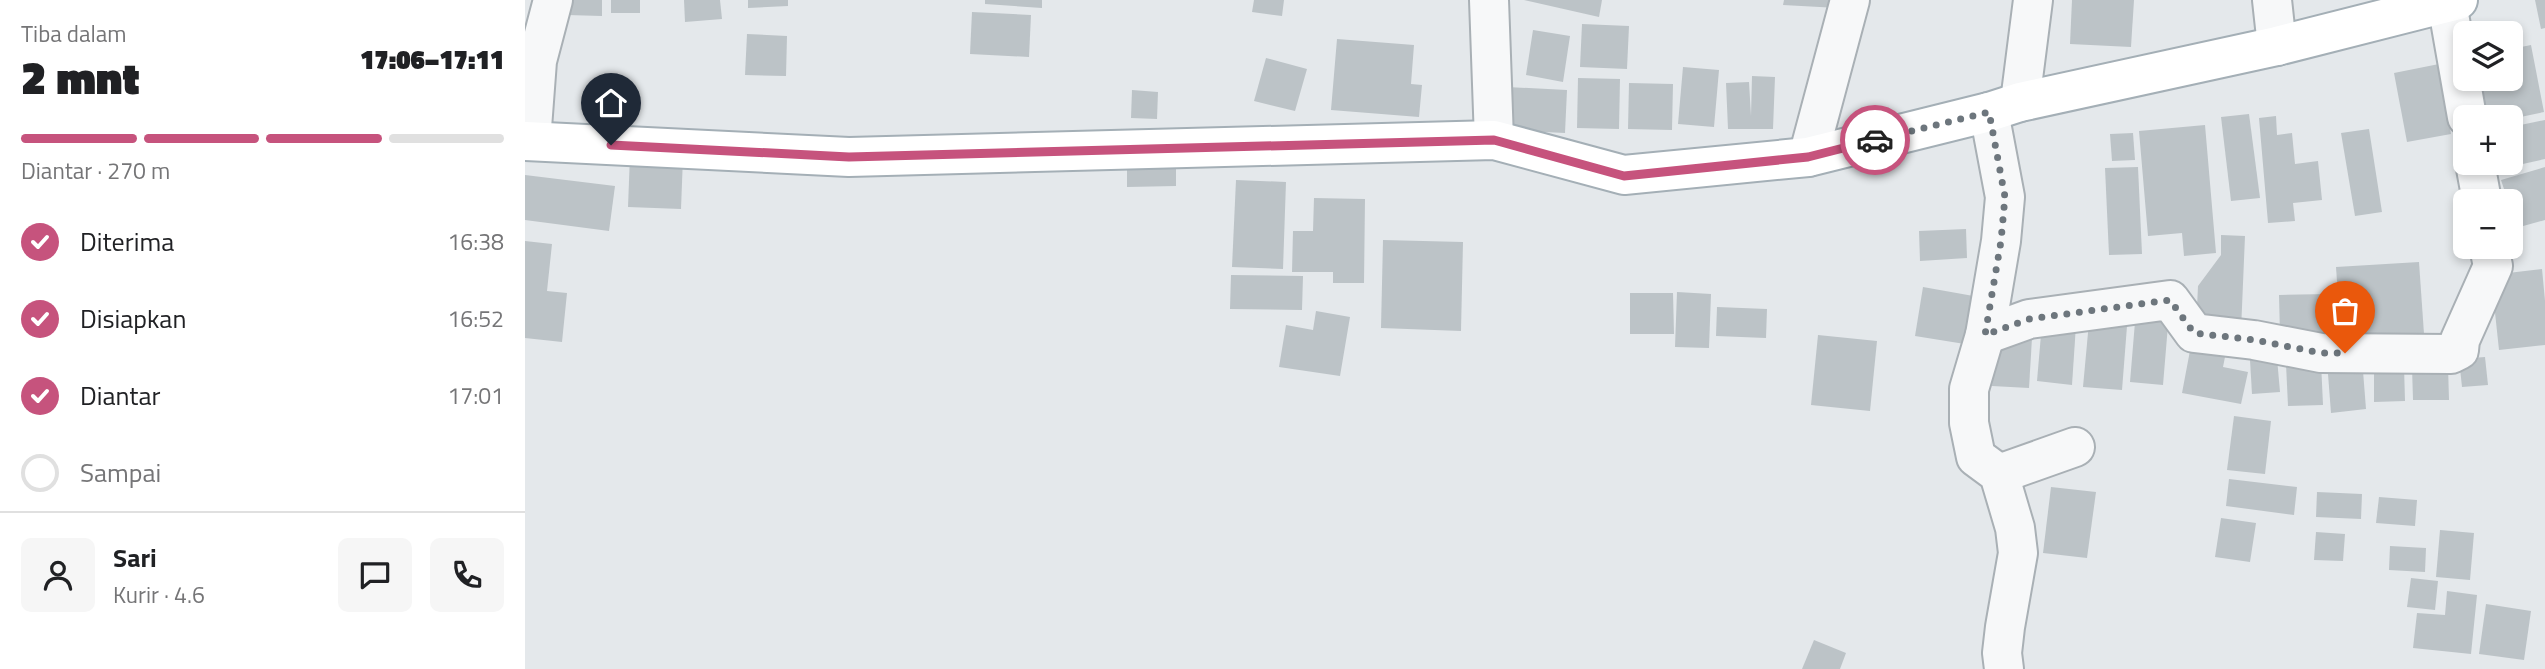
<!DOCTYPE html>
<html lang="id">
<meta charset="utf-8">
<style>
body{margin:0;font-family:"Titillium Web",sans-serif;background:#f6f6f6;color:#202124;height:100vh;display:flex;flex-direction:column;font-size:26px;white-space:nowrap}
*{box-sizing:border-box;margin:0}
p{font-size:23px;color:#757577}
.icon{flex:none;width:38px;height:38px;fill:none;stroke:currentColor;stroke-width:2;stroke-linecap:round;stroke-linejoin:round}
.map{position:relative;flex:1;overflow:hidden}
.details{display:flex;flex-direction:column;background:#fff;width:525px}
.details>*{flex:none}
.tools{position:absolute;left:1928px;top:21px;display:grid;gap:14px}
.tools a{display:grid;place-items:center;width:70px;height:70px;border-radius:10px;background:#fff;box-shadow:0 4px 10px #0003;font-size:35px}
.pin{position:absolute;display:grid;place-items:center;width:60px;height:60px;color:#fff;margin:-72px -30px;border-radius:50% 50% 50% 0;rotate:-45deg;box-shadow:0 0 7px #0007}
.pin .icon{rotate:45deg}
.courier{position:absolute;display:grid;place-items:center;width:70px;height:70px;margin:-35px;border:5px solid #c6537d;border-radius:50%;background:#fff;color:#222;box-shadow:0 2px 9px #0007}
.summary em{font-style:normal;font-weight:800}
.summary div{display:flex;flex-direction:column-reverse}
.summary{display:flex;align-items:center;justify-content:space-between;height:119px;padding:0 21px}
h1{font-size:46px;font-weight:800;line-height:52px}
.bar{display:grid;grid-template-columns:repeat(4,1fr);gap:10px 7px;align-content:center;height:84px;padding:0 21px}
.bar i{height:9px;border-radius:5px;background:#e0e0e0}
.bar .on{background:#c6537d}
.bar p{grid-column:span 4}
.line{display:flex;align-items:center;gap:18px;padding:0 21px;border-top:2px solid #e0e0e0}
.line div{flex:1}
.round{display:grid;place-items:center;flex:none;width:74px;height:74px;border-radius:10px;background:#f6f6f6}
ol{padding:0 21px;list-style:none}
li{display:flex;align-items:center;gap:21px;height:77px}
li p{margin-inline-start:auto}
li .icon{padding:7px;border-radius:50%;background:#c6537d;color:#fff;stroke-width:4}
li:last-child{color:#757577}
li i{width:38px;height:38px;border:4px solid #e0e0e0;border-radius:50%}
main{display:flex;flex:1;min-height:0}
.map>svg:first-child{display:block}
</style>
<main>
<section class="details">
<div class="summary"><div><h1>2 mnt</h1><p>Tiba dalam</p></div><em>17:06–17:11</em></div>
<div class="bar"><i class="on"></i><i class="on"></i><i class="on"></i><i></i><p>Diantar · 270 m</p></div>
<ol>
<li><svg class="icon" aria-label="check" viewBox="0 0 24 24"><path d="M5 12l5 5 9-10"/></svg>Diterima<p>16:38</p></li>
<li><svg class="icon" aria-label="check" viewBox="0 0 24 24"><path d="M5 12l5 5 9-10"/></svg>Disiapkan<p>16:52</p></li>
<li><svg class="icon" aria-label="check" viewBox="0 0 24 24"><path d="M5 12l5 5 9-10"/></svg>Diantar<p>17:01</p></li>
<li><i></i>Sampai</li>
</ol>
<div class="line" style="height:126px"><a class="round"><svg class="icon" aria-label="person" viewBox="0 0 24 24"><circle cx="12" cy="8" r="4"/><path d="M4 21q1-7 8-7t8 7"/></svg></a><div><b>Sari</b><p>Kurir · 4.6</p></div><a class="round"><svg class="icon" aria-label="chat" viewBox="0 0 24 24"><path d="M4 5h16v11H9l-5 4z"/></svg></a><a class="round"><svg class="icon" aria-label="phone" viewBox="0 0 24 24"><path d="M5 4h4l2 5-3 2q2 4 5 5l2-3 5 2v4C11 20 4 13 5 4z"/></svg></a></div>
</section>
<div class="map">
<svg width="2020" height="669" viewBox="0 0 2020 669">
<rect width="100%" height="100%" fill="#e4e8eb"/>
<g fill="#bcc3c7">
<path d="M42,0H77V16L42,15Z"/>
<rect x="86" y="0" width="29" height="13"/>
<path d="M159,0H195L197,19L160,22Z"/>
<path d="M223,0H263V6L223,8Z"/>
<path d="M460,0H517V8L460,4Z"/>
<path d="M729,0H759L757,16L727,12Z"/>
<path d="M999,0H1077L1074,17Z"/>
<path d="M1259,0H1313V8L1258,5Z"/>
<path d="M1547,0H1609L1606,47L1545,44Z"/>
<path d="M2010,0H2020V28L2016,29Z"/>
<path d="M447,12L506,15L504,57L445,54Z"/>
<path d="M1057,24L1104,26L1102,69L1055,67Z"/>
<path d="M1008,30L1045,36L1038,82L1001,75Z"/>
<path d="M222,34L262,36L261,76L220,75Z"/>
<path d="M812,39L889,45L886,84L897,85L894,117L806,110Z"/>
<path d="M2006,45L2019,112L1986,119L1954,117L1946,79H1986V49Z"/>
<path d="M741,58L782,69L770,111L729,101Z"/>
<path d="M1914,64L1926,134L1882,142L1869,73Z"/>
<path d="M1158,67L1194,70L1189,127L1153,124Z"/>
<path d="M1227,76L1250,77L1248,129H1203L1201,83L1224,82L1226,116Z"/>
<path d="M1053,78L1095,79L1094,129L1052,128Z"/>
<path d="M1104,83L1148,84L1147,130L1103,129Z"/>
<path d="M982,87L1042,90L1040,133L980,130Z"/>
<path d="M607,90L633,92L632,119L606,118Z"/>
<path d="M1724,114L1735,198L1706,201L1696,117Z"/>
<path d="M1751,116L1752,135L1767,133L1770,164L1793,161L1797,200L1768,203L1770,221L1743,223L1734,118Z"/>
<path d="M2020,120V159L1966,171L1964,163H1986V127Z"/>
<path d="M1680,125L1691,253L1659,256L1657,233L1623,236L1614,131Z"/>
<path d="M1844,129L1857,212L1830,216L1816,133Z"/>
<path d="M1608,133L1610,160L1587,161L1585,134Z"/>
<path d="M105,155L158,157L156,209L103,207Z"/>
<path d="M651,163V186L602,187V164Z"/>
<path d="M1613,167L1617,254L1584,255L1580,168Z"/>
<path d="M2020,167V220L1991,228L1986,212V201H1983L1976,180Z"/>
<path d="M0,175L90,186L84,231L0,220Z"/>
<path d="M711,180L761,182L758,269L707,267Z"/>
<path d="M789,198L840,199L839,283H808V272H767L768,231H788Z"/>
<path d="M1441,229L1442,258L1395,261L1394,231Z"/>
<path d="M1696,235L1720,236L1716,331L1671,329L1673,286L1696,255Z"/>
<path d="M858,240L938,242L936,331L856,328Z"/>
<path d="M0,241L27,244L22,291L42,293L37,342L0,338Z"/>
<path d="M1894,262L1899,334L1816,339L1811,267Z"/>
<path d="M2017,269L2020,301V345L1974,350L1966,275Z"/>
<path d="M706,275L778,276L777,310L705,309Z"/>
<path d="M1398,287L1454,297L1446,345L1390,336Z"/>
<path d="M1152,292L1186,294L1184,348L1150,347Z"/>
<path d="M1105,293H1148L1149,334H1105Z"/>
<path d="M1803,294L1804,333L1755,335L1754,295Z"/>
<path d="M1192,307L1242,309L1241,338L1191,336Z"/>
<path d="M1611,310L1644,313L1638,385L1605,382Z"/>
<path d="M791,311L825,317L815,376L754,367L761,325L788,330Z"/>
<path d="M1564,322L1602,326L1597,390L1558,387Z"/>
<path d="M1517,323L1551,325L1547,385L1512,381Z"/>
<path d="M1293,335L1352,341L1345,411L1286,405Z"/>
<path d="M1470,336L1507,338L1504,388L1467,386Z"/>
<path d="M1667,340L1702,347L1698,367L1723,372L1716,404L1657,393Z"/>
<path d="M1960,357L1963,385L1937,387L1934,359Z"/>
<path d="M1752,358L1755,392L1727,394L1725,360Z"/>
<path d="M1796,362L1798,405L1763,406L1761,364Z"/>
<path d="M1879,366L1880,401L1849,402V367Z"/>
<path d="M1923,366L1924,400H1888L1887,367Z"/>
<path d="M1838,371L1841,409L1806,413L1803,374Z"/>
<path d="M1709,416L1746,421L1740,474L1702,470Z"/>
<path d="M1704,479L1772,487L1769,515L1701,506Z"/>
<path d="M1526,487L1571,492L1562,558L1518,553Z"/>
<path d="M1792,492L1837,494L1836,519L1791,517Z"/>
<path d="M1854,497L1892,500L1890,526L1851,523Z"/>
<path d="M1696,518L1731,523L1725,562L1690,557Z"/>
<path d="M1915,530L1949,533L1945,580L1911,577Z"/>
<path d="M1791,532L1820,534L1818,561L1789,560Z"/>
<path d="M1865,546L1901,548L1900,572L1864,570Z"/>
<path d="M1886,578L1913,581L1910,610L1882,607Z"/>
<path d="M1922,591L1952,595L1946,654L1888,648L1892,613L1920,615Z"/>
<path d="M1961,604L2006,611L1999,660L1954,654Z"/>
<path d="M1289,640L1321,653L1315,669H1277Z"/>
</g>
<g fill="none" stroke-linecap="round" stroke-linejoin="round">
<defs>
<g id="minor">
<path d="M964,0L969,140"/>
<path d="M1747,0L1752,46"/>
<path d="M1922,3L1942,117"/>
<path d="M1495,102L1508,0"/>
<path d="M1464,112L1480,197L1476,241L1460,335L1444,389V423L1451,457L1474,474L1490,528L1493,553L1480,627L1477,653L1479,669"/>
<path d="M6,141L12,61L28,0"/>
<path d="M1283,157L1325,0"/>
<path d="M1950,163L1957,201"/>
<path d="M1460,335L1504,319L1645,300L1669,333L1729,340L1796,353L1926,354L1934,350L1935,340L1968,266L1964,247"/>
<path d="M1474,474L1550,447"/>
</g>
<path id="major" d="M0,141L324,157L969,140L1099,175L1283,157L1464,112L1495,102L1752,46L1933,0"/>
</defs>
<use href="#minor" stroke="#a9b0b5" stroke-width="42"/>
<use href="#major" stroke="#a4afb6" stroke-width="42"/>
<use href="#minor" stroke="#f7f8f9" stroke-width="38"/>
<use href="#major" stroke="#fff" stroke-width="38"/>
</g>
<g fill="none" stroke-linecap="round" stroke-linejoin="round">
<path stroke="#6d767d" stroke-width="7" stroke-dasharray="0 12.6" d="M1350,140L1464,112L1480,197L1476,241L1460,335L1504,319L1645,300L1669,333L1730,340L1796,353H1820"/>
<path stroke="#c6537d" stroke-width="9" d="M86,145L324,157L969,140L1099,176L1283,157L1350,140"/>
</g>
</svg>
<div class="tools">
<a><svg class="icon" aria-label="layers" viewBox="0 0 24 24"><path d="M12 4l9 5-9 5-9-5zM3 14l9 5 9-5"/></svg></a>
<a>+</a>
<a>−</a>
</div>
<div class="pin" style="left:1820px;top:353px;background:#ea580c"><svg class="icon" aria-label="bag" viewBox="0 0 24 24"><path d="M5 8h14l-1 12H6zM9 8a3 3 0 0 1 6 0"/></svg></div>
<div class="pin" style="left:86px;top:145px;background:#1f2937"><svg class="icon" aria-label="home" viewBox="0 0 24 24"><path d="M3 11l9-7 9 7M6 9v11h12V9"/></svg></div>
<div class="courier" style="left:1350px;top:140px"><svg class="icon" aria-label="car" viewBox="0 0 24 24"><path d="M5 17H2v-5l4-1 3-4h7l3 4 3 1v5h-3M9 17h6M6 11h13"/><circle cx="7" cy="17" r="2"/><circle cx="17" cy="17" r="2"/></svg></div>
</div>
</main>
